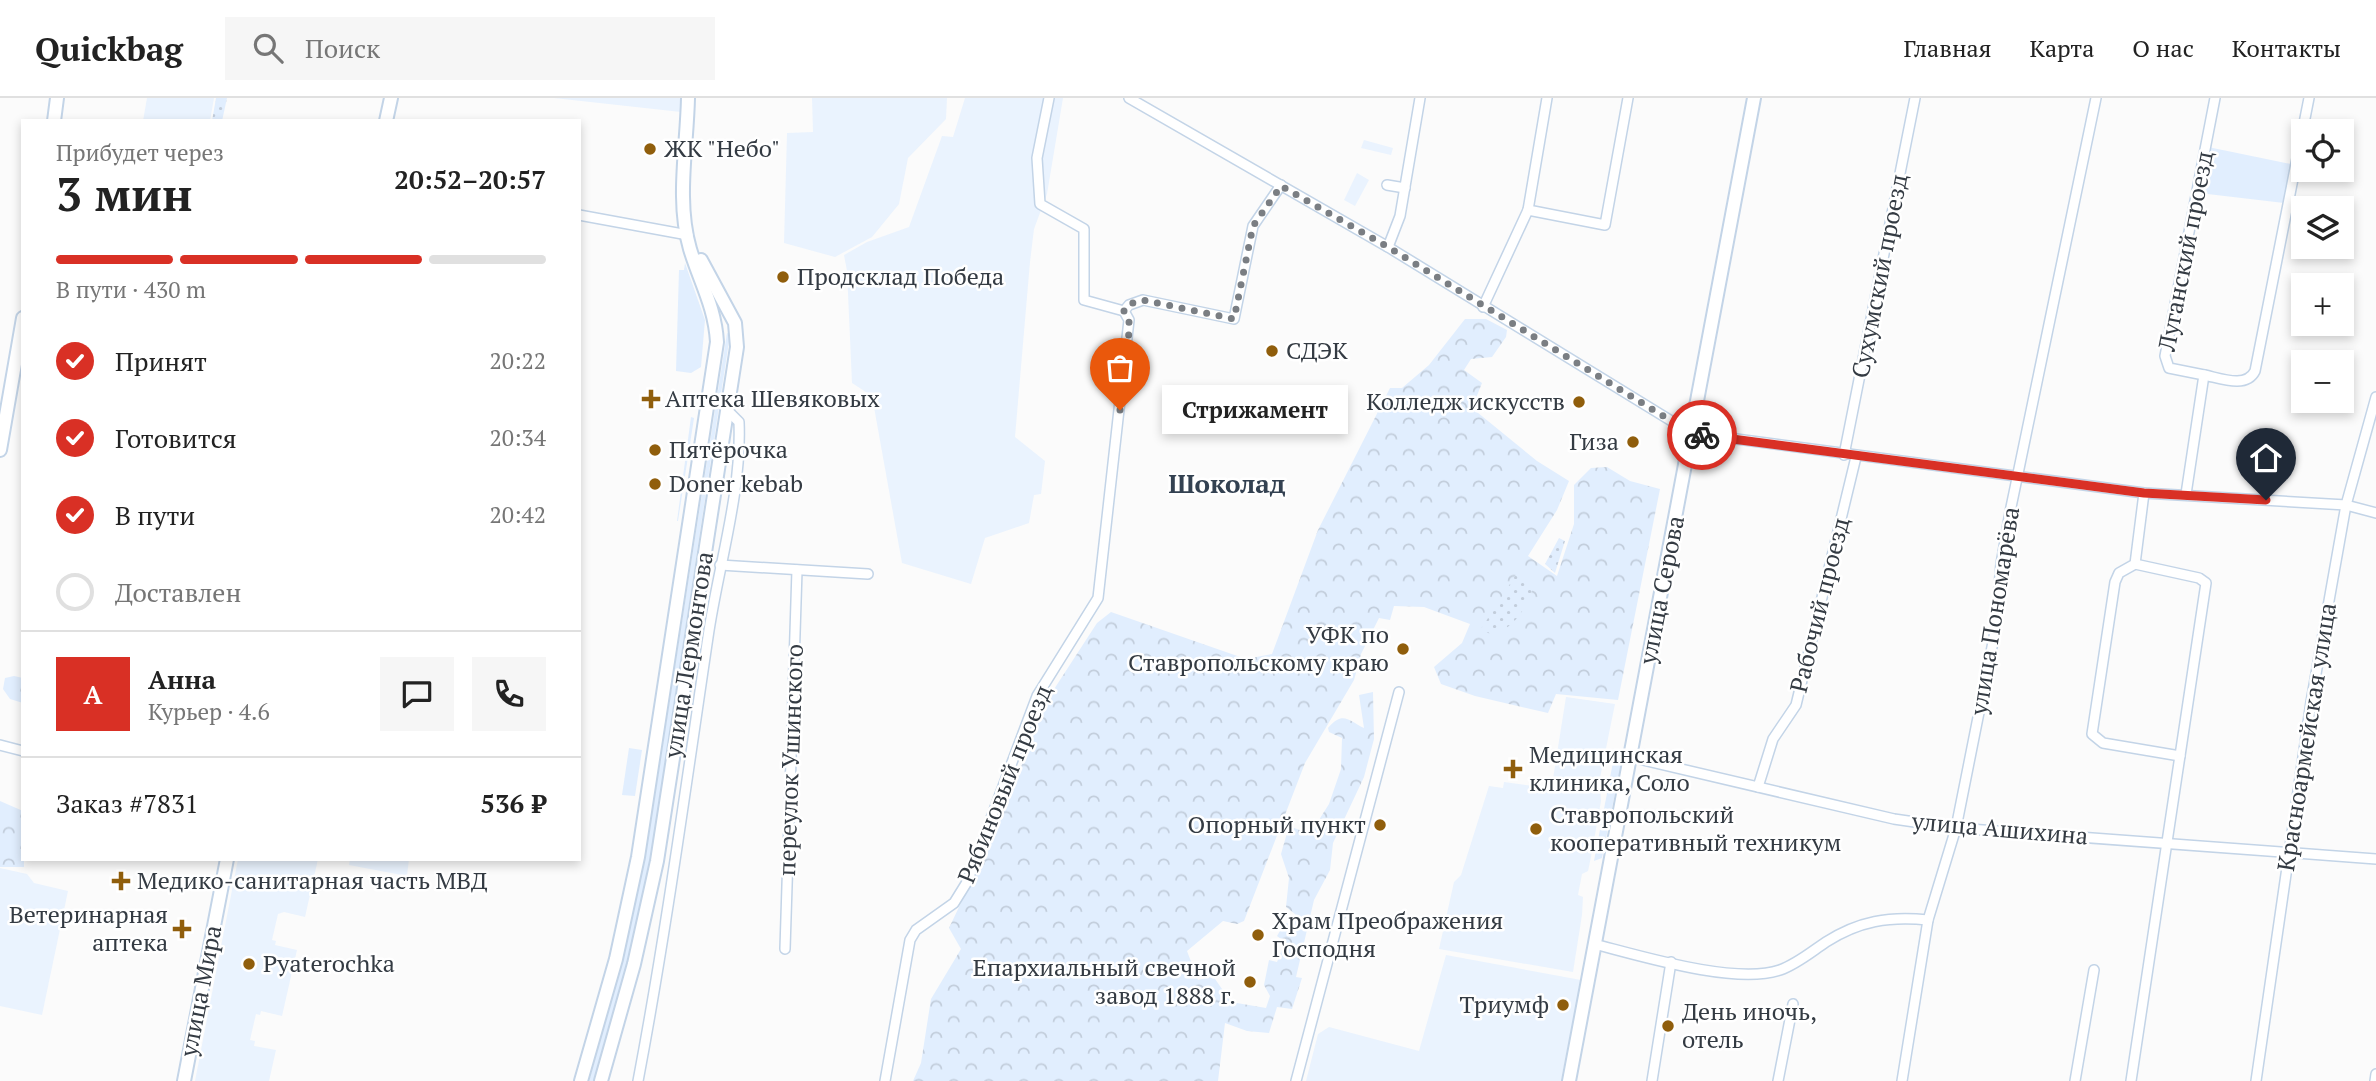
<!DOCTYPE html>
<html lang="ru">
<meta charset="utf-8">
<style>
body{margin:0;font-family:"PT Serif",serif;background:#f6f6f6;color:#222;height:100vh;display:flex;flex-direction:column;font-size:26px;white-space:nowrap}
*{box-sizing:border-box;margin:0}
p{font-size:23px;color:#767676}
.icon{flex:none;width:38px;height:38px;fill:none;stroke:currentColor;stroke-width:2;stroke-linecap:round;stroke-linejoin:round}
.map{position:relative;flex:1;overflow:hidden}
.sheet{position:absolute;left:21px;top:21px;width:560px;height:742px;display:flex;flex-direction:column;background:#fff;border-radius:0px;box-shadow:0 4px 10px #0003}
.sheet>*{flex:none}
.controls{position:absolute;left:2291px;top:21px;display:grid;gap:14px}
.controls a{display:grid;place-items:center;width:63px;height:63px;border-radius:0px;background:#fff;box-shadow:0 4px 10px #0003;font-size:35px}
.pin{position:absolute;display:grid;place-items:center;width:60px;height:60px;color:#fff;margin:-72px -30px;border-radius:50% 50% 50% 0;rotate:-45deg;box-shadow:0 0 7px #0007}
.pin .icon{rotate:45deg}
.courier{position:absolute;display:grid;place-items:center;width:70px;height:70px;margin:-35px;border:5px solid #d93025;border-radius:50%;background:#fff;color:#222;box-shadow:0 2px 9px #0007}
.bubble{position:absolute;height:49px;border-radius:0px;background:#fff;box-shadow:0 4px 10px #0003;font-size:23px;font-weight:600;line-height:49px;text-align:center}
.overview em{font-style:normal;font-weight:600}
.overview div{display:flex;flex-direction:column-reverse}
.overview{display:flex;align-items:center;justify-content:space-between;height:119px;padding:0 35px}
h1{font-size:46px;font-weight:600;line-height:52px}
.bar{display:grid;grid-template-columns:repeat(4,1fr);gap:10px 7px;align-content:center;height:84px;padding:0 35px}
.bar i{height:9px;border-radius:5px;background:#e0e0e0}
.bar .active{background:#d93025}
.bar p{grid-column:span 4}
.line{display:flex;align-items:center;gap:18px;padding:0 35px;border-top:2px solid #e0e0e0}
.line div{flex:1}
.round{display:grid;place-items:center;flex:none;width:74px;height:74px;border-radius:0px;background:#f6f6f6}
ol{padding:0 35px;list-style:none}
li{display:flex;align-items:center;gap:21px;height:77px}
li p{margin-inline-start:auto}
li .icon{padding:7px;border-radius:50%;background:#d93025;color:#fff;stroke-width:4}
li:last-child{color:#767676}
li i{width:38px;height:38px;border:4px solid #e0e0e0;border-radius:50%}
header{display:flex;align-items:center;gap:42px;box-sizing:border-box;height:98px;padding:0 35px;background:#fff;border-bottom:2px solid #e0e0e0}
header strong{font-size:33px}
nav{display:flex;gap:38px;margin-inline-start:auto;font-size:24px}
.search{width:490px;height:63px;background:#f6f6f6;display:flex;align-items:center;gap:18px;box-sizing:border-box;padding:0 24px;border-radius:0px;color:#767676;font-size:26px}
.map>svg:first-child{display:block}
</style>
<header>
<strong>Quickbag</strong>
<div class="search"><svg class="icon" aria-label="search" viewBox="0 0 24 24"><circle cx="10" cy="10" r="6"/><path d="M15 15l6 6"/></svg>Поиск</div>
<nav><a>Главная</a><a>Карта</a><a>О нас</a><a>Контакты</a></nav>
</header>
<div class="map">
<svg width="2376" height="983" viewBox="0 0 2376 983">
<defs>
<pattern id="forest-crowns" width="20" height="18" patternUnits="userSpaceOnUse" patternTransform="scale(1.75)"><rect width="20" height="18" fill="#e1eefe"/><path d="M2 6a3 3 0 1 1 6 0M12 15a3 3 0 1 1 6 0" fill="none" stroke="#c2cddb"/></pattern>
<pattern id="park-dots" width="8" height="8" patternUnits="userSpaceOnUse" patternTransform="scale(1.75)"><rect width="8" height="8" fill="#e1eefe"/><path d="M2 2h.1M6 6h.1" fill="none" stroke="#c2cddb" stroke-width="1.8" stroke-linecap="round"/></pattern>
</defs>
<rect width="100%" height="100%" fill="#fbfbfb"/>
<g fill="#eaf3fe">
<path d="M147,0H214L210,23H143Z"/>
<path d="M554,0H682L681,14Z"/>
<path d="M812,0H947L946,21L908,60L899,106L872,139L835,159L784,145L787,35L813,34Z"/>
<path d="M965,0H1063L1047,96L1034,131L1030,164L1015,339L1045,363L1041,396L1034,397L1029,425L985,440L971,486L902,465L872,298L852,285L847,173L844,157L867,144L909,129L942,38L953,39Z"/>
<path d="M1364,42L1393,50L1391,57L1361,50Z"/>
<path d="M1357,75L1369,82L1355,108L1344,102Z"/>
<path d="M1566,599L1615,606L1600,680L1601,703L1591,759L1588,773L1582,776L1578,797L1583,799L1582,817L1573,874L1439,851L1454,784L1461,777L1489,688L1503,690L1504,684L1547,690L1552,687Z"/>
<path d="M238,761H318L305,819L284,814L278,816L272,842L276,843L275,847L297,852L282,918L261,913L260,917L256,916L250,942L255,943L254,948L276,952L269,983H195Z"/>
<path d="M350,761H409L407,778L349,767Z"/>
<path d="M0,770L27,776L34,785L68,793L42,917L0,908Z"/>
<path d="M1446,857L1581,882L1561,983H1306L1318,936L1329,929L1419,953Z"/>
</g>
<g fill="#e1eefe">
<path d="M2208,49L2291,66L2284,105L2199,95Z"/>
<path d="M685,165L705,222L701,269L691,275L676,273L679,172H684Z"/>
<path d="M727,235L730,237L650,762L627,865L594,983H589L622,863L645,761Z"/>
<path d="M691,319L694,320L678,423H677Z"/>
<path d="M629,650L642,652L635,698L622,697Z"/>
<path d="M1614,659L1622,660L1602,760L1594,763Z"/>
</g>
<g fill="url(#forest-crowns)">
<path d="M1465,221H1486L1507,232L1506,239L1492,259L1471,261L1464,272L1482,285L1472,310L1537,363L1569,383L1557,412L1528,458L1557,478L1574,426V387L1591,370L1607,369L1630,383L1660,391L1618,602L1556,596L1548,615L1475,598L1441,586L1434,569L1462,545L1470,526L1424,509L1394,508L1390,522L1379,520L1361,556L1354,582L1305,665L1244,823L1237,826L1223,823L1187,853L1198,882L1213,878L1231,904L1266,910L1270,898L1264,887L1269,862L1277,864L1285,844L1277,838L1284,826L1296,823L1295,816L1286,809L1289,780L1281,756L1289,728L1310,736L1329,706L1341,671L1342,640L1329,634L1328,630C1343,612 1349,623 1364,630L1359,597L1373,594L1374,641L1364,679L1333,745L1330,772L1314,802L1296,879L1302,880L1292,911L1277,909L1269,935L1247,933L1225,925L1218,983H913L921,965L931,901L961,851L949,830L1000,723L1047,602L1097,525L1111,514L1246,561L1272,556L1318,432L1390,290H1402L1429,267Z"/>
<path d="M14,578L23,580V605L10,601L3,591L5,580Z"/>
<path d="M0,703L23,713L24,769H0Z"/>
</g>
<g fill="url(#park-dots)">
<path d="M216,0H227L222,23H212Z"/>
<path d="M1559,440L1565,443L1555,475L1545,466Z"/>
<path d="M1519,472L1533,490C1525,512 1515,529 1492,537L1481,531Z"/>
</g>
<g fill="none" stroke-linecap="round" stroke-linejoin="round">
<defs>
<g id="minor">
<path d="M1129,0L1388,149L1691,335L2144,395L2346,407L2376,415"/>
<path d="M1387,87L1405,90"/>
<path d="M1528,112L1547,0"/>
<path d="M579,117L688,137"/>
<path d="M1388,149L1400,118L1420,0"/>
<path d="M1483,209L1528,112L1605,127L1628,0"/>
<path d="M1124,213L1129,207L1143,202L1234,221L1253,128L1281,87"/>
<path d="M2204,277C2220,280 2246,291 2255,273L2309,0"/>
<path d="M1844,357L1915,0"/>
<path d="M2144,395L2135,466L2119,475L2115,484L2092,636L2103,645L2180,658"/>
<path d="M2186,396L2204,277L2169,270L2165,258L2215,0"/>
<path d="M720,467L868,476"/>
<path d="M0,647L23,653"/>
<path d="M1630,659L1894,721L1956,730L2376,761"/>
<path d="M1758,689L1773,641L1796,607L1856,359"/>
<path d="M1594,846C1641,858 1735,887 1780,872C1797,866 1811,854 1826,844C1859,823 1889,818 1928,822"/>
<path d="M785,851L797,472"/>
<path d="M638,983C666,835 686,687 708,539C718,469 742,395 739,324L727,312"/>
<path d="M885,983L910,842L916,832L954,805L967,784L1037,598L1098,500L1129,222L1124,213L1084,202V131L1040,106L1037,60L1049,0"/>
<path d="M1296,983L1399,594"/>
<path d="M1652,983L1671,864"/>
<path d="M1778,983L1793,906"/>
<path d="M1902,983L1928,822L1956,730L1995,534L2001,466L2010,414L2096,0"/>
<path d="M2075,983L2094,872"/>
<path d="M2131,983L2206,485L2199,480L2135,466"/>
<path d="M2256,983L2311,604L2346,407L2376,299"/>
<path d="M2375,983L2376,976"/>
</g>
<g id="major">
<path d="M54,23L57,0"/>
<path d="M386,23L391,0"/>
<path d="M0,352L23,220"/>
<path d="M184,983L227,761"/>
<path d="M581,983L616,861L638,759L717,244C715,209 700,184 690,151C676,103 687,49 688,0"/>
<path d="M601,983L634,866L657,763L737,249L735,225L701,162"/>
<path d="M1569,983L1754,0"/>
</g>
</defs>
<use href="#minor" stroke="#c3d4e7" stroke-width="12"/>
<use href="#major" stroke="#c3d4e7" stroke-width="16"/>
<use href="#minor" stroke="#fff" stroke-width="9"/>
<use href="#major" stroke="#fff" stroke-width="12"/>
</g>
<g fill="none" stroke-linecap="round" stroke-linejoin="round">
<path stroke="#7a7e83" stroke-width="7" stroke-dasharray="0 12.6" d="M1120,312L1129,234V222L1124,213L1129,206L1143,202L1234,221L1253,128L1281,88L1388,149L1691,335L1702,337"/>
<path stroke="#d93025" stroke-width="9" d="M1702,337L2144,395L2266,402"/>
</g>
<g fill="#905e0c" stroke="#fff" stroke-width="2.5">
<circle cx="650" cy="51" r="7"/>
<circle cx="783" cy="179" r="7"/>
<circle cx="1272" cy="253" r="7"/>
<path d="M647.5 290.5h7v7h7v7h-7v7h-7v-7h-7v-7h7z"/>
<circle cx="1579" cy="304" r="7"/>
<circle cx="1633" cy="344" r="7"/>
<circle cx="655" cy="352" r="7"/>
<circle cx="655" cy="386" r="7"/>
<circle cx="1403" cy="551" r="7"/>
<path d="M1509.5 660.5h7v7h7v7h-7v7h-7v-7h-7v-7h7z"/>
<circle cx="1380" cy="727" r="7"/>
<circle cx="1536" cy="731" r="7"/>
<path d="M117.5 772.5h7v7h7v7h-7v7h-7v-7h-7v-7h7z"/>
<path d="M178.5 820.5h7v7h7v7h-7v7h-7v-7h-7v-7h7z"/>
<circle cx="1258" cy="837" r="7"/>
<circle cx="249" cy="866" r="7"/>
<circle cx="1250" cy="884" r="7"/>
<circle cx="1563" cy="907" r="7"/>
<circle cx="1668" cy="928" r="7"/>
</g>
<g text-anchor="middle" stroke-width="5" stroke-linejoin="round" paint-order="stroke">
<g font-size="24" fill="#343b43" stroke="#fff" text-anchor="start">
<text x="664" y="59">ЖК "Небо"</text>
<text x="797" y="187">Продсклад Победа</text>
<text x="1286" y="261">СДЭК</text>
<text x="665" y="309">Аптека Шевяковых</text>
<text x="1565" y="312" text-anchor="end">Колледж искусств</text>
<text x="1619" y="352" text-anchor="end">Гиза</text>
<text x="669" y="360">Пятёрочка</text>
<text x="669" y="394">Doner kebab</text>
<text x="1389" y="545" text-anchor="end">УФК по<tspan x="1389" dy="28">Ставропольскому краю</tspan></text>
<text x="1529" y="665">Медицинская<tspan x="1529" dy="28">клиника, Соло</tspan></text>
<text x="1550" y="725">Ставропольский<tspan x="1550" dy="28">кооперативный техникум</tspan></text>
<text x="1366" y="735" text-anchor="end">Опорный пункт</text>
<text x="137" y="791">Медико-санитарная часть МВД</text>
<text x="168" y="825" text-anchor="end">Ветеринарная<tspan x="168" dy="28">аптека</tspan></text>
<text x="1272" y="831">Храм Преображения<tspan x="1272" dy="28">Господня</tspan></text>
<text x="263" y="874">Pyaterochka</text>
<text x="1236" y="878" text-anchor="end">Епархиальный свечной<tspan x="1236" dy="28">завод 1888 г.</tspan></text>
<text x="1549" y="915" text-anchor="end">Триумф</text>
<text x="1682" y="922">День иночь,<tspan x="1682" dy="28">отель</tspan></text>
</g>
<g font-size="24" fill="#343b43" stroke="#fff">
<text transform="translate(2186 153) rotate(-79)" y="8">Луганский проезд</text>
<text transform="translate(1880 178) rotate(-79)" y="8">Сухумский проезд</text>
<text transform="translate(1662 492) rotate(-79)" y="8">улица Серова</text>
<text transform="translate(1820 507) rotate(-76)" y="8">Рабочий проезд</text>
<text transform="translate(1995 513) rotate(-81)" y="8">улица Пономарёва</text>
<text transform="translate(689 557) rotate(-81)" y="8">улица Лермонтова</text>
<text transform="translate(2307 639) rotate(-81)" y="8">Красноармейская улица</text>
<text transform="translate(791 662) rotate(-88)" y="8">переулок Ушинского</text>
<text transform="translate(1005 686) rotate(-68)" y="8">Рябиновый проезд</text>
<text transform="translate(2000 731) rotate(5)" y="8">улица Ашихина</text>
<text transform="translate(201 893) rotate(-79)" y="8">улица Мира</text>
</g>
<g font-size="26" font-weight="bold" fill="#334151" stroke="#fff">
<text x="1227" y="395">Шоколад</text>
</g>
</g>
</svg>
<div class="controls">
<a><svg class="icon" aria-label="locate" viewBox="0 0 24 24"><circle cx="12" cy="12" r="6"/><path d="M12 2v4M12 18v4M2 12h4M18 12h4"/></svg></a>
<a><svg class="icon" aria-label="layers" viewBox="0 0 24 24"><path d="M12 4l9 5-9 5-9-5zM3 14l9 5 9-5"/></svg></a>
<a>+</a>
<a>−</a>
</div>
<div class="pin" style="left:1120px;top:312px;background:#ea580c"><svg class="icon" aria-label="bag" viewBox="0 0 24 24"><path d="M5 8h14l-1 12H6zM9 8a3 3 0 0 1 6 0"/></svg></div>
<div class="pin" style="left:2266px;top:402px;background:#1f2937"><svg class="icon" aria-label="home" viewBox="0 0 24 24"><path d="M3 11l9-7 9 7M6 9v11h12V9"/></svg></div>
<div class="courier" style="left:1702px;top:337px"><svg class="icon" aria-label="bike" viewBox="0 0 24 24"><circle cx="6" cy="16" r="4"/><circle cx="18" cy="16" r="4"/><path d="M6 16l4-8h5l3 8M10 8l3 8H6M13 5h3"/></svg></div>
<div class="bubble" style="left:1162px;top:287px;width:186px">Стрижамент</div>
<section class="sheet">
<div class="overview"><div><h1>3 мин</h1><p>Прибудет через</p></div><em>20:52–20:57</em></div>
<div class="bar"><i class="active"></i><i class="active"></i><i class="active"></i><i></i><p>В пути · 430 m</p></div>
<ol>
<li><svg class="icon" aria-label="check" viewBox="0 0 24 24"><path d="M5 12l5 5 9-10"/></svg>Принят<p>20:22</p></li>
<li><svg class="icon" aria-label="check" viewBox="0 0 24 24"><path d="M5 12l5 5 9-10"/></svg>Готовится<p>20:34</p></li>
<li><svg class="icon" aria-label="check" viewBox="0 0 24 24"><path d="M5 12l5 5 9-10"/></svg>В пути<p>20:42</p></li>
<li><i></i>Доставлен</li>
</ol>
<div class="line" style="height:126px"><b class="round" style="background:#d93025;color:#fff">А</b><div><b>Анна</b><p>Курьер · 4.6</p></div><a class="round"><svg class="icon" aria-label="chat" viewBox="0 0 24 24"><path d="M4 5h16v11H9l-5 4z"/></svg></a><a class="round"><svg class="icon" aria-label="phone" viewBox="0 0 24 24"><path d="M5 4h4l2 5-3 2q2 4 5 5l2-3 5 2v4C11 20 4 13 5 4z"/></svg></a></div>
<div class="line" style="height:91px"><div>Заказ #7831</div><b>536 ₽</b></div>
</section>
</div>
